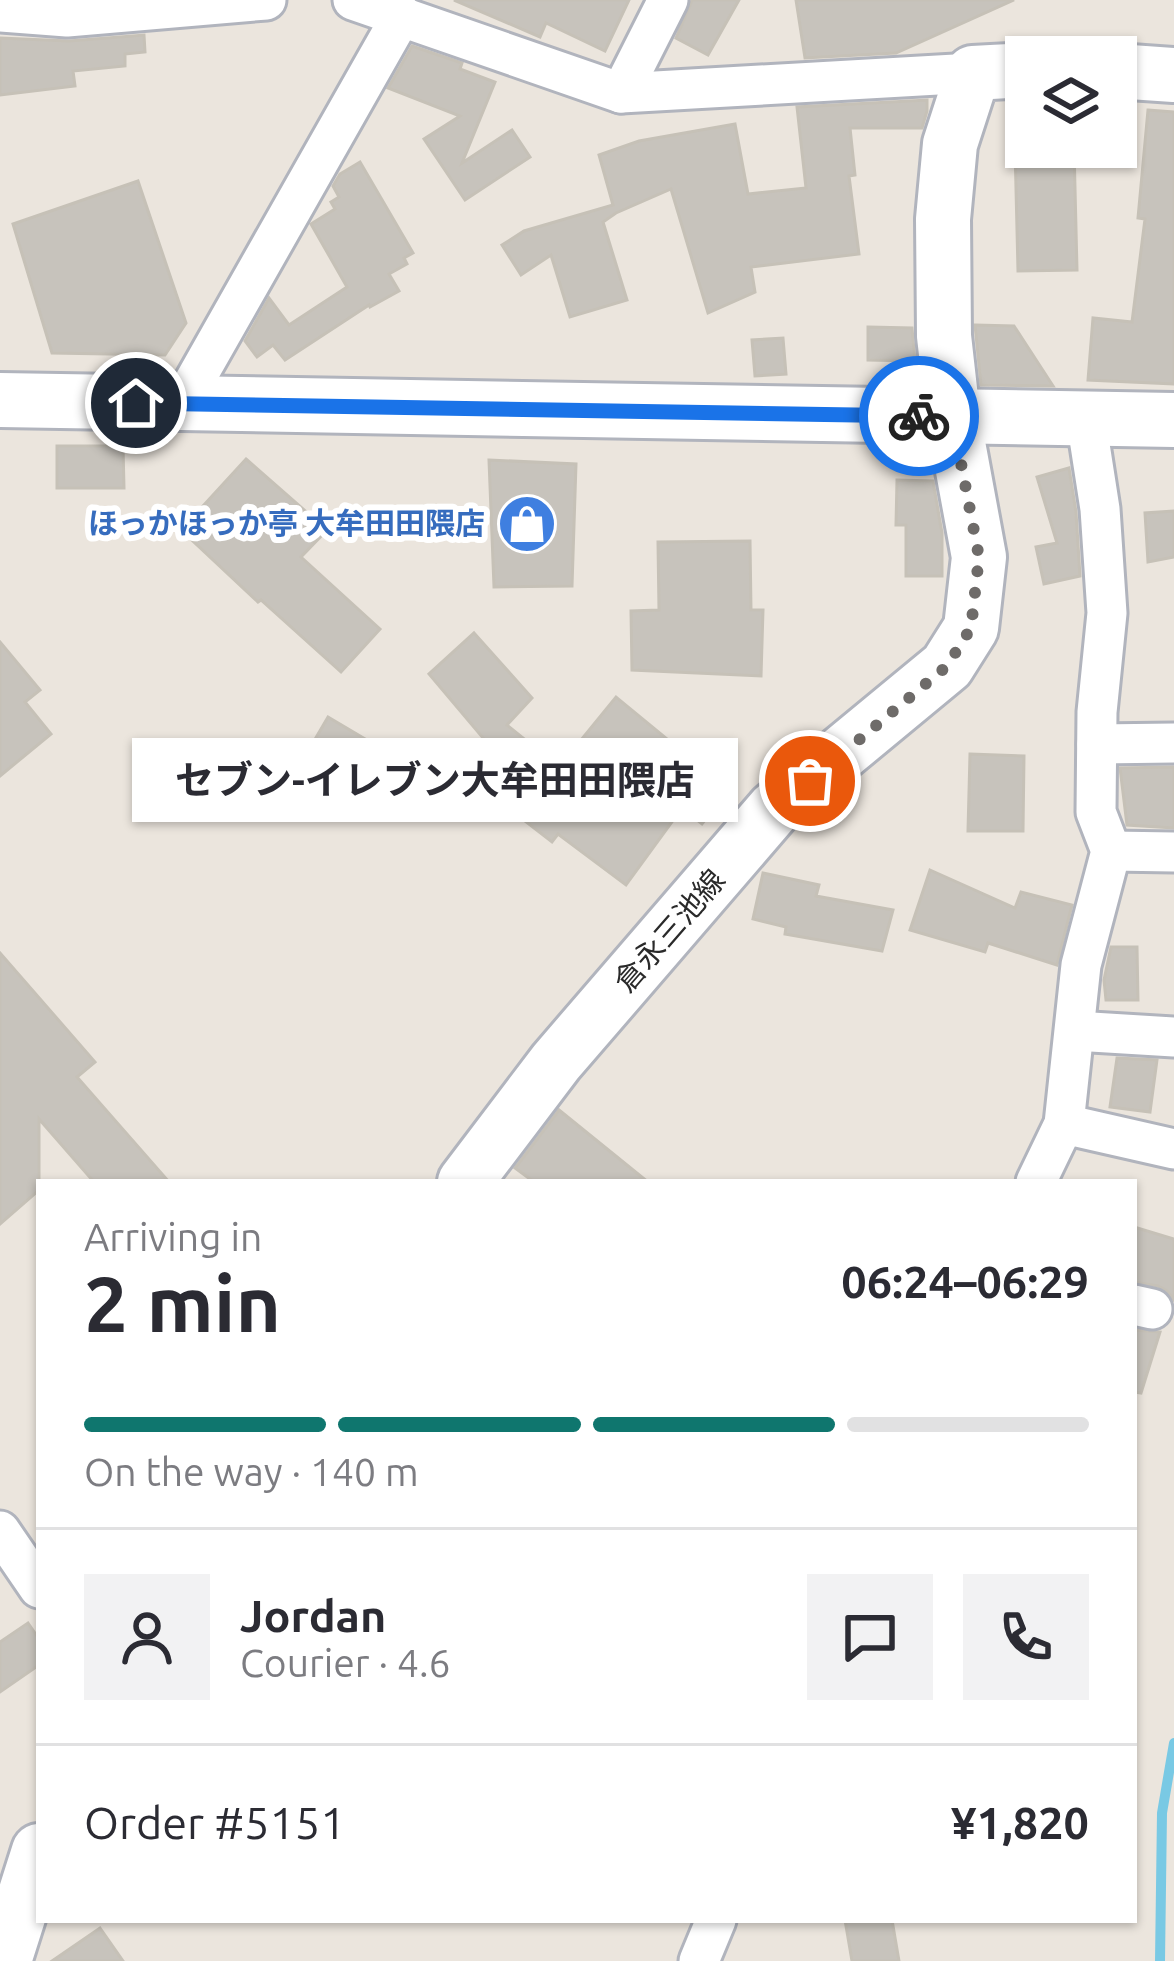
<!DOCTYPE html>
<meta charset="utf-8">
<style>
body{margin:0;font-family:Ubuntu,"Noto Sans JP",sans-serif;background:#f2f2f3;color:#2b2b33;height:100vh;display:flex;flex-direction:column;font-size:45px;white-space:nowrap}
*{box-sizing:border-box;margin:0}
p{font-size:39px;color:#7c7c81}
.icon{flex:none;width:66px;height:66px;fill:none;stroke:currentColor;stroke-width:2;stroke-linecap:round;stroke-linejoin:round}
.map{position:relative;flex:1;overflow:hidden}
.panel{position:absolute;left:36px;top:1179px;width:1101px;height:744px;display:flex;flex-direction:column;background:#fff;border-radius:0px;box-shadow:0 3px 9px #0004}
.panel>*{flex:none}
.controls{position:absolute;left:1005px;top:36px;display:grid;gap:24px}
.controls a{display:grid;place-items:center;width:132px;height:132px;border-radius:0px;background:#fff;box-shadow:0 3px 9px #0004;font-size:60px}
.pin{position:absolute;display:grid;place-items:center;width:102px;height:102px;color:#fff;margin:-51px;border:6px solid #fff;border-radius:50%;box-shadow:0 3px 12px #0007}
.courier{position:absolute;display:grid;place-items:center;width:120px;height:120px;margin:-60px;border:9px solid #1a73e8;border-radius:50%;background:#fff;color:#222;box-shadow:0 3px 15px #0007}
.bubble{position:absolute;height:84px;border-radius:0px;background:#fff;box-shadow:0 3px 9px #0004;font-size:39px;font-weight:700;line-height:84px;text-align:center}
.summary em{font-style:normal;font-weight:700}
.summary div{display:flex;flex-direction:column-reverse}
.summary{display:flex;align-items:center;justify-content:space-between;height:204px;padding:0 48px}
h1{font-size:78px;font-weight:700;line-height:90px}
.bar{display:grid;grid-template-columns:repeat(4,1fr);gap:18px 12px;align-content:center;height:144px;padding:0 48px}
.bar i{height:15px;border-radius:9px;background:#e1e1e2}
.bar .on{background:#0f766e}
.bar p{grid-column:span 4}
.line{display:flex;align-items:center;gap:30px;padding:0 48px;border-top:3px solid #e1e1e2}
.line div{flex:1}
.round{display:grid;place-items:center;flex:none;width:126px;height:126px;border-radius:0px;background:#f2f2f3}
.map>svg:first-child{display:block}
</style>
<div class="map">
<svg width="1174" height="1961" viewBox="0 0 1174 1961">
<rect width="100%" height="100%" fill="#ebe5dd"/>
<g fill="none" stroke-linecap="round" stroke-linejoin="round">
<path stroke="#79c9e4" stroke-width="10" d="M1160,1961L1162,1813L1174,1743"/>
</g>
<g fill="#c7c3bc" stroke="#c6c1b7" stroke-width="3">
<path d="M454,0H629L605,51L546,23L540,37Z"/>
<path d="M692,0H739L708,55L676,38Z"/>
<path d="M796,0H1014L896,53L805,58Z"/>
<path d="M144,35L145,52L125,54V66L73,71L75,86L0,95V38L69,41Z"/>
<path d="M412,46L462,63L460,69L495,82L462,163L512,130L530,157L465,200L424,139L460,116L388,88Z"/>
<path d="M927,100V111L922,128H850L855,175L849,176L859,254L751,267L755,292L708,313L671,189L616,213L603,222L627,300L570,317L551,255L521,275L502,245L524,231L613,205L599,155L639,141L735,124L748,194L806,188L797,107Z"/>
<path d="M1148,110L1174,112V384L1088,380L1093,318L1132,322L1145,219L1138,218Z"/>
<path d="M1015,147H1074L1077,270L1018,271Z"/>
<path d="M360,162L413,253L404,258L407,264L389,274L399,291L370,307L369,305L285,360L273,345L257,357L245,341L269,298L289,325L347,287L311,224L335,209L331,202L339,197L333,186L340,174Z"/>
<path d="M138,181L186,323L165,355L52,353L13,224Z"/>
<path d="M975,325L1014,326L1053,386L981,385Z"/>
<path d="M868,327L912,328L915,361L868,360Z"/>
<path d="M783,338L786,374L755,376L752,340Z"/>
<path d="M57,446H123L124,488H57Z"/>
<path d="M246,459L327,530L301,557L380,629L341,672L261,600L258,602L181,530Z"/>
<path d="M489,460L576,464L572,586L494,587Z"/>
<path d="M1069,468L1076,512L1080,576L1044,584L1036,547L1057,543L1037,477Z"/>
<path d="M897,480L933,481L942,533V576H906V525H896Z"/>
<path d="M1174,511V557L1148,562L1145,513Z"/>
<path d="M750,541L751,610H763L761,676L632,670L631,611L659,610L658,542Z"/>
<path d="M474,633L532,698L507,725L559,767L616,697L729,790L702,824L682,808L626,885L558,834L552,842L485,790L479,796L454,774L484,739L429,674Z"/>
<path d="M0,642L40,690L25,702L51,734L0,776Z"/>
<path d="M328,717L377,746L356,782L307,753Z"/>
<path d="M970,754L1024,756L1023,831H968Z"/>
<path d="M1174,767V828L1127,825L1120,768Z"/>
<path d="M930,870L1015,908L1021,892L1072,905L1057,965L988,943L985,952L910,930Z"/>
<path d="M763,873L819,885L816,896L893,910L882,951L785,934L786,927L753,919Z"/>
<path d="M1111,947H1137L1138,1000H1106L1104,980Z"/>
<path d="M0,953L95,1062L77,1077L169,1182H94L39,1119V1190L0,1224Z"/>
<path d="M1117,1058L1157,1060L1150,1112L1110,1107Z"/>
<path d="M559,1110L648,1182H534L515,1168Z"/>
<path d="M1134,1227L1174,1239V1300L1167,1291L1158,1286L1134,1282Z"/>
<path d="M1134,1330L1160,1332L1141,1393L1134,1392Z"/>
<path d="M28,1623L39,1639V1665L0,1692V1642Z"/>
<path d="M845,1920H892L899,1961H852Z"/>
<path d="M100,1928L123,1961H52Z"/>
</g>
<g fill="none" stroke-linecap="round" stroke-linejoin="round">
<defs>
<g id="street">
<path d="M353,0L621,93L973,73"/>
<path d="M0,12L67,17L266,0"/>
<path d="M621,93L668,0"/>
<path d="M182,403L402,15"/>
<path d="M1097,744L1174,743"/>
<path d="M1111,851L1174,852"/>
<path d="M1075,1031L1174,1037"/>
<path d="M1064,1124L1174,1149"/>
<path d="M1036,1182L1064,1124L1081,965L1111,851L1096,812L1097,712L1107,613L1100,509L1086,419"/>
<path d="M1134,1305L1152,1309"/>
<path d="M0,1531L39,1588"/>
<path d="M699,1961L716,1920"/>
</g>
<g id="secondary">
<path d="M1116,71L1174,75"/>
<path d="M0,400L1174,420"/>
<path d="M465,1182L556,1062L774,809L947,666L971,628L979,557L953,416L944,336L943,219L950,144L973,73L1026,70"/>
<path d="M4,1961L39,1851"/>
</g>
</defs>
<use href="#street" stroke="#b1b4bd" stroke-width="45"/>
<use href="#secondary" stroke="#b1b4bd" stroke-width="60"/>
<use href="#street" stroke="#fff" stroke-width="39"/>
<use href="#secondary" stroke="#fff" stroke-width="54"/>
</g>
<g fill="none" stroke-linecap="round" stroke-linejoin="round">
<path stroke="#6e6b69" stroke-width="12" stroke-dasharray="0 21.6" d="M810,781L947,666L971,628L979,557L952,416H919"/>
<path stroke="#1a73e8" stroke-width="15" d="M136,403L919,416"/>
</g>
<defs>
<symbol id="shop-disc" viewBox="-11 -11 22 22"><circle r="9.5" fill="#3f7fe0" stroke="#fff"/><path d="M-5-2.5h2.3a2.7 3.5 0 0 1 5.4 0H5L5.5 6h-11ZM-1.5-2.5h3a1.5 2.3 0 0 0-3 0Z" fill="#fff"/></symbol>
</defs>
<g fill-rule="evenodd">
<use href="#shop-disc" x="494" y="491" width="66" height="66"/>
</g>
<g text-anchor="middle" stroke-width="12" stroke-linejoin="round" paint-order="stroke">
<g font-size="30" font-weight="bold" fill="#366cbe" stroke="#fff" text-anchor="end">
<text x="485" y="534">ほっかほっか亭 大牟田田隈店</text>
</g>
<g font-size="30" fill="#2a2a2a" stroke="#fff">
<text transform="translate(670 931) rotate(-49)" y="10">倉永三池線</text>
</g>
</g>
</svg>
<div class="controls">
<a><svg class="icon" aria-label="layers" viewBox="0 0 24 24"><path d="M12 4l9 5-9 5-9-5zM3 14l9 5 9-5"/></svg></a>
</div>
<div class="pin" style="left:810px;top:781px;background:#ea580c"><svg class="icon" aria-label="bag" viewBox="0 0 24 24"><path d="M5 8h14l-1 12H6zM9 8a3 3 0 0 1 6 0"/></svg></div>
<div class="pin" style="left:136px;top:403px;background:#1f2937"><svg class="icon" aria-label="home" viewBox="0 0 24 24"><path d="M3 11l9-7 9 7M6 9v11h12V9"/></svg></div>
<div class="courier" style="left:919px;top:416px"><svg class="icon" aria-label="bike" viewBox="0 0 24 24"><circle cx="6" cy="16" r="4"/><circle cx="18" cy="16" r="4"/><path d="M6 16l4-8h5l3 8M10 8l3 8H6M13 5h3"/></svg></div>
<div class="bubble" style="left:132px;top:738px;width:606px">セブン-イレブン大牟田田隈店</div>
<section class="panel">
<div class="summary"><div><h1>2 min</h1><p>Arriving in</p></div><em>06:24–06:29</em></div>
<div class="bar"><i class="on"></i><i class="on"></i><i class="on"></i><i></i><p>On the way · 140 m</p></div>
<div class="line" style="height:216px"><a class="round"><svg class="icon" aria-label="person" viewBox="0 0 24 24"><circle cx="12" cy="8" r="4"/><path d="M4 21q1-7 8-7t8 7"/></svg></a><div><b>Jordan</b><p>Courier · 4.6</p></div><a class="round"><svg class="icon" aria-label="chat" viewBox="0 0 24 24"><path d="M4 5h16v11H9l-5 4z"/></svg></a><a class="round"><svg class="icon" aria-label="phone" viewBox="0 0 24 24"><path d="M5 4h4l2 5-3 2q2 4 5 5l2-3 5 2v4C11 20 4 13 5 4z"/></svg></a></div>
<div class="line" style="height:156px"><div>Order #5151</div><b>¥1,820</b></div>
</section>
</div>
